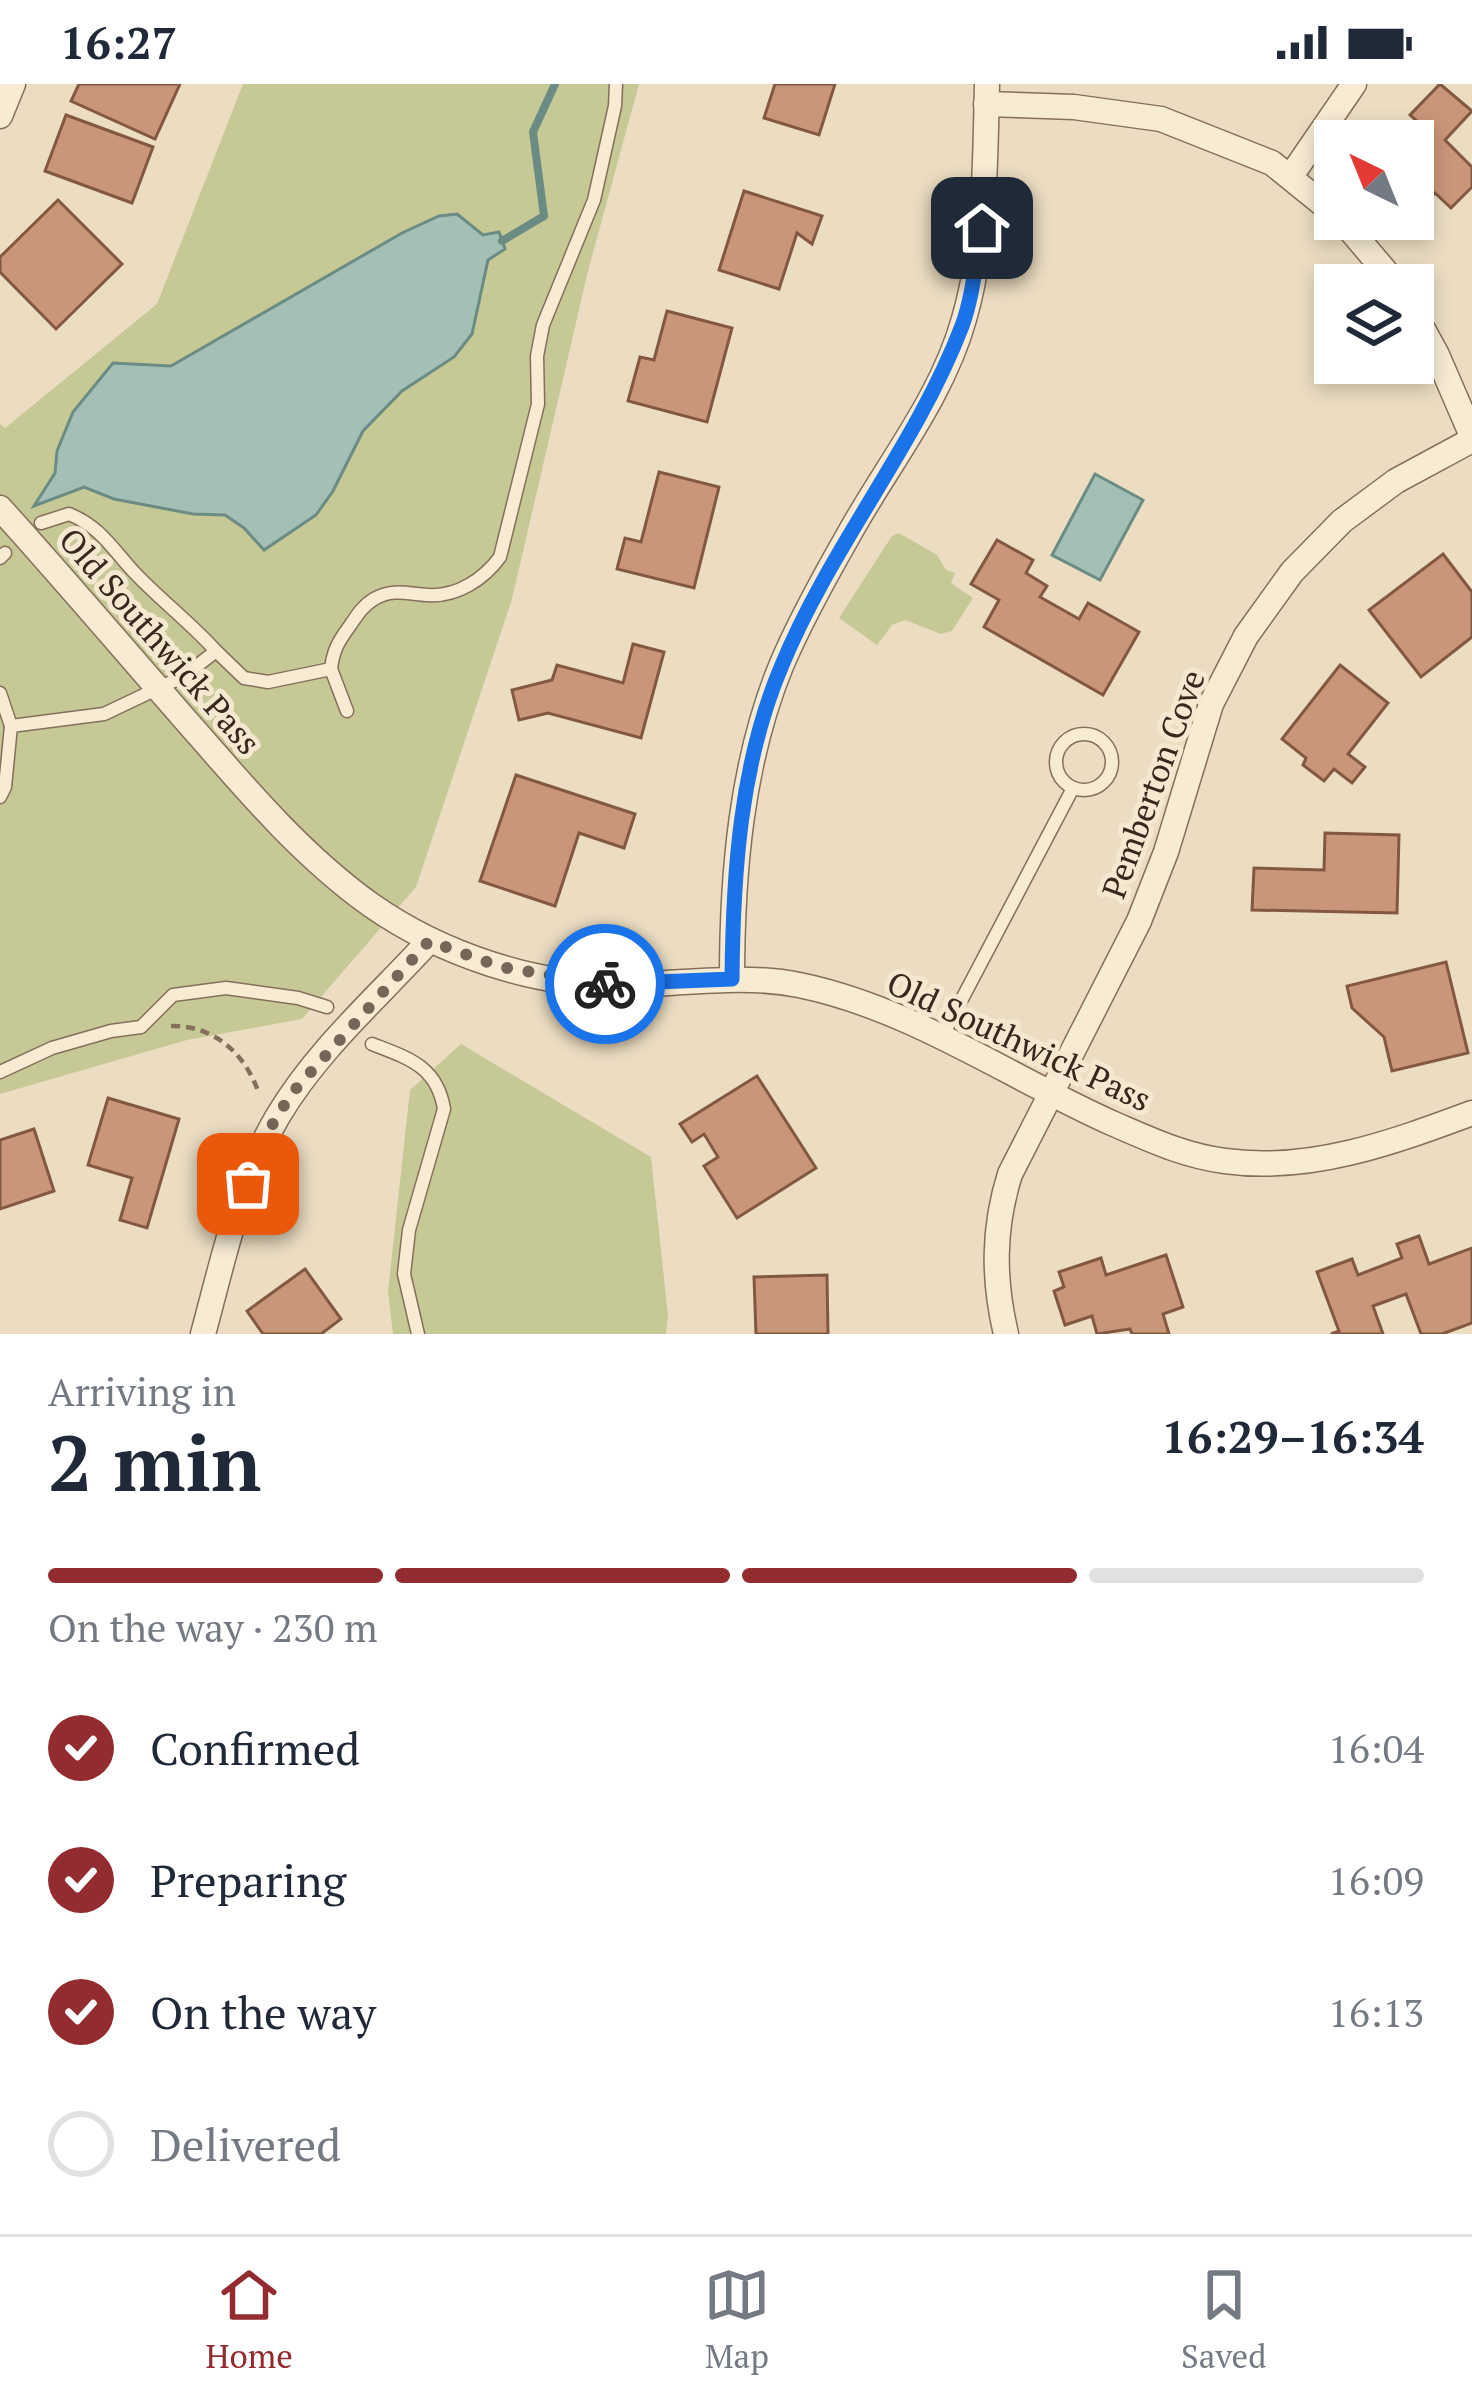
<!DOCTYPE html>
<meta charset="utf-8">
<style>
body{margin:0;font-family:"PT Serif",serif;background:#f2f2f3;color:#1f2937;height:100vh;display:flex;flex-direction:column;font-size:45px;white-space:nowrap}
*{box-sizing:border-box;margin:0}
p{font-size:39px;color:#747a83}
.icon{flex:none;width:66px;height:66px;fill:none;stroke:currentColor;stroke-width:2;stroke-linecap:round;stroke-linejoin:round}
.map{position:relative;height:1250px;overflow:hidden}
.drawer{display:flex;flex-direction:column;background:#fff;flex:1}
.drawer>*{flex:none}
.needle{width:78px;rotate:317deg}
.controls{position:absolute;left:1314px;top:36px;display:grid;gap:24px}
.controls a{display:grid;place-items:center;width:120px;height:120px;border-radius:0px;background:#fff;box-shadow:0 6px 18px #0003;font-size:60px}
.pin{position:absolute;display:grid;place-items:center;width:102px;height:102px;color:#fff;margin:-51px;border-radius:24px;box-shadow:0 6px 18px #0006}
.courier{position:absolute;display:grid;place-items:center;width:120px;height:120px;margin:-60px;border:9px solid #1a73e8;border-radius:50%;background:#fff;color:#222;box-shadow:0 3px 15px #0007}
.head em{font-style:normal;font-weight:700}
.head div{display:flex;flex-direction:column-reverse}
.head{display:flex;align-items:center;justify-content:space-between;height:204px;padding:0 48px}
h1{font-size:78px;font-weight:700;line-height:90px}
.bar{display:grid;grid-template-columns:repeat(4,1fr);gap:18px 12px;align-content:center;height:144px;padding:0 48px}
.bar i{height:15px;border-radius:9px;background:#e0e1e3}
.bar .on{background:#922c31}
.bar p{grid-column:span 4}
ol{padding:0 48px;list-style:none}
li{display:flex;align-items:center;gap:36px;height:132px}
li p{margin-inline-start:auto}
li .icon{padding:12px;border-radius:50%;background:#922c31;color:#fff;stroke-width:4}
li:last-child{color:#747a83}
li i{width:66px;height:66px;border:6px solid #e0e1e3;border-radius:50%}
.status{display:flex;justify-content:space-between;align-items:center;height:84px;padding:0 60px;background:#fff;direction:ltr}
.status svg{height:33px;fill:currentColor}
.dock{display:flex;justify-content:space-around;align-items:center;height:168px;border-top:3px solid #e0e1e3;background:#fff;font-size:33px;color:#747a83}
.dock a{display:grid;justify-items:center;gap:6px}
.dock .on{color:#922c31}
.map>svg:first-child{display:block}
</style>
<div class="status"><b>16:27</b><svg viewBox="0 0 49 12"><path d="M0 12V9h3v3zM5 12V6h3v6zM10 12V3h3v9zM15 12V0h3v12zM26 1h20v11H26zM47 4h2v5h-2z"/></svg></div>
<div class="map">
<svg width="1472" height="1250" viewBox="0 0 1472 1250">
<rect width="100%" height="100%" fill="#ecddc2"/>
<g fill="#c6c996">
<path d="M243,0H639L588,187L512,515L416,803L302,935L187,956L0,1010V340L5,344L157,220Z"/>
<path d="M899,449L937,471L946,486L955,489L951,499L973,514L952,547L941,550L905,536L892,541L877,561L839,534L892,452Z"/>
<path d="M461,960L651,1073L668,1231L666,1250H393L388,1207L410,1006Z"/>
</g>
<g fill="#a4bfb6" stroke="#6b8c83" stroke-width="3">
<path d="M457,130L483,151L499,148L505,165L488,176L472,250L454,273L402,307L363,347L333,407L316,431L264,466L244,444L225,431L193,430L114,415L84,403L34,422L55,389L57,367L73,328L113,279L171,282L402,149L439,132Z"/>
<path d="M1095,390L1143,416L1100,496L1052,471Z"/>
</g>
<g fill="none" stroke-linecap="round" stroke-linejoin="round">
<path stroke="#6b8c83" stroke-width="8" d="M502,157L544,132L533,48L555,0"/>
</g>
<g fill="#c99679" stroke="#835841" stroke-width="3">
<path d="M79,0H180L155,55L71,17Z"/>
<path d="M775,0H835L819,51L764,34Z"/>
<path d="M1440,0L1472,27L1445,56L1472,83V103L1451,124L1435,109L1427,117L1413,103V57H1398L1417,37L1410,31Z"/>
<path d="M66,31L153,63L132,119L45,87Z"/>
<path d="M744,107L822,132L812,160L797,149L779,205L719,186Z"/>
<path d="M58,116L122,180L56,245L0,188V173Z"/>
<path d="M667,227L732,244L707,338L628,317L640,273L654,276Z"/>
<path d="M659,388L719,403L694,504L617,485L625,454L641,458Z"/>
<path d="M997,456L1033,476L1026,489L1047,502L1040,513L1079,535L1088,519L1139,548L1103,611L984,543L999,516L971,500Z"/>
<path d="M1443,470L1472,508V553L1421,593L1369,526Z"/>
<path d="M633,560L664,568L641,654L548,629L519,636L512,606L552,596L557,581L623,599Z"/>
<path d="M1340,581L1388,619L1348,670L1365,683L1352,699L1334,685L1324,697L1303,681L1306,674L1282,655Z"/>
<path d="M516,691L635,730L624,764L579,749L555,822L480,797Z"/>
<path d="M1325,749L1399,751L1397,829L1252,826L1254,784L1324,786Z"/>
<path d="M1446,878L1468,969L1392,987L1384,953L1352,924L1347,902Z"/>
<path d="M757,992L816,1084L737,1134L704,1082L718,1073L704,1050L692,1058L680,1040Z"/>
<path d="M108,1014L179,1035L147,1144L120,1136L132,1094L88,1081Z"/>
<path d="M34,1045L54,1107L0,1125V1056Z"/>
<path d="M1419,1152L1429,1180L1472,1164V1239L1442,1250H1421L1406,1210L1373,1222L1383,1250H1331L1339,1247L1317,1188L1352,1175L1358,1191L1402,1174L1397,1160Z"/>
<path d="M1166,1171L1183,1223L1163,1230L1169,1250H1132L1130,1245L1097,1250L1092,1232L1065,1241L1054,1207L1064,1203L1059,1188L1101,1174L1106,1191Z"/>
<path d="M305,1185L341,1235L321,1250H263L247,1227Z"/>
<path d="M827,1191L828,1250H756L754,1193Z"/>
</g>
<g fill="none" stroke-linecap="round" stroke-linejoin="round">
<defs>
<g id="service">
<path d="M41,439L69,430C99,442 112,464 133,487C159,515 190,538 216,567"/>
<path d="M0,474L5,469"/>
<path d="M331,585C333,567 338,558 349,543C356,533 362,522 374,515C393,504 408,510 428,511C457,513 484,495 500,473L538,320L537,272L543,241L594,116L615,22L616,0"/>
<path d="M0,609L11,642"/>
<circle cx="1084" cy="678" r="28"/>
<path d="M0,713L5,703L11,642L104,630L184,592L216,567L244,594L268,598L331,585L347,627"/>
<path d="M942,953L1073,704"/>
<path d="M372,960C408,974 437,982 444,1025L409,1146L404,1190L418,1250"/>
<path d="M0,988L52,964L111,947L141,943L173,911L226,904L298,914L327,923"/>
</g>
<g id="minor">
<path d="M986,20L1074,23L1161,35L1272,79L1335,130"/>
<path d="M0,32L13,0"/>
<path d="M1291,92L1354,0"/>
<path d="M1341,135L1397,201"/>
<path d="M1413,227L1437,271L1472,352"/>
<path d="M0,424C67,498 131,574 197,649C250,710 305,774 371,821C441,870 533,901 618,901C679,901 739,889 799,901C912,924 1010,994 1114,1040C1151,1056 1185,1072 1225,1077C1310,1089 1394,1058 1472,1029"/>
<path d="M732,895C732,790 741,680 781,582C800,537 824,494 848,452C887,381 942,314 964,235C986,159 985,79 987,0"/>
<path d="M203,1250C223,1177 239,1097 278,1032C317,966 378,913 429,857"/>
<path d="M1006,1250C993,1195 993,1144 1010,1090L1139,837L1166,768L1211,620L1246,552L1292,488L1342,437L1396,397L1472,356"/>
</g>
</defs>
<use href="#service" stroke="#856f5a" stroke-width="15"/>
<use href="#minor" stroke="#856f5a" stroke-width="27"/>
<path stroke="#856f5a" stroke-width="4.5" stroke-dasharray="9 6" stroke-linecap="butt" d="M171,942C214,941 246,970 259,1010"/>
<use href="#service" stroke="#f7ebd4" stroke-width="12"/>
<use href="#minor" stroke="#f7ebd4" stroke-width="24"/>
</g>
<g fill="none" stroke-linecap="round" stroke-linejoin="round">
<path stroke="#756757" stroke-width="12" stroke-dasharray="0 21.6" d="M248,1100L274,1037L292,1009L429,857L501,883L605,900"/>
<path stroke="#1a73e8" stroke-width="15" d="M605,900L732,895C733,790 740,679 782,581C831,462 916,362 962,242C973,212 976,176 982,144"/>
</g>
<g text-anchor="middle" stroke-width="10" stroke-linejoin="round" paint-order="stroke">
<g font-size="33" fill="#35281d" stroke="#f4e8d1">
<text transform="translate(160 557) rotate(49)" y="12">Old Southwick Pass</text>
<text transform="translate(1153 700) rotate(-70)" y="12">Pemberton Cove</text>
<text transform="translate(1019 957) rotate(25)" y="12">Old Southwick Pass</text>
</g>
</g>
</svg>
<div class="controls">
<a><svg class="needle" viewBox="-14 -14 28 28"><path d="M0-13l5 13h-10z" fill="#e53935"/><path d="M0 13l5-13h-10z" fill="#747a83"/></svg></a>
<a><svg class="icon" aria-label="layers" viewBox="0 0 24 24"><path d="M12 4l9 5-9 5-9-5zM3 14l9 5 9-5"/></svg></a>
</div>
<div class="pin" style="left:248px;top:1100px;background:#ea580c"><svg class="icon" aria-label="bag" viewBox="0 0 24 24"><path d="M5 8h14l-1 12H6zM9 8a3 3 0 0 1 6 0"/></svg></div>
<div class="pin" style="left:982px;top:144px;background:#1f2937"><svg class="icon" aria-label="home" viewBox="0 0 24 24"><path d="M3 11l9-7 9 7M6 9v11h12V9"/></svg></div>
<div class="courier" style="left:605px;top:900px"><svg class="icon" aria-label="bike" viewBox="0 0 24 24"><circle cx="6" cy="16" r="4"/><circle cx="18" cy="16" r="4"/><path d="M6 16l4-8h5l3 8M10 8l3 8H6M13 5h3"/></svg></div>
</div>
<section class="drawer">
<div class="head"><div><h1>2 min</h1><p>Arriving in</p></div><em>16:29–16:34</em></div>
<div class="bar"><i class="on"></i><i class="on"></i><i class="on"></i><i></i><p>On the way · 230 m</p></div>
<ol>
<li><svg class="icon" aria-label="check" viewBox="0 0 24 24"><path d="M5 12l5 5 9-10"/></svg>Confirmed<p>16:04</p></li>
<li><svg class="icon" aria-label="check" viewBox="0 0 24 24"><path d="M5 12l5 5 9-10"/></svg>Preparing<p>16:09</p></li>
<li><svg class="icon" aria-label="check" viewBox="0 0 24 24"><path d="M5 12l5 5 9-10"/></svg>On the way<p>16:13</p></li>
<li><i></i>Delivered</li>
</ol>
</section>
<nav class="dock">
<a class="on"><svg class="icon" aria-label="home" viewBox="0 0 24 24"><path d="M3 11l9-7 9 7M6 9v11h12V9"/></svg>Home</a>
<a><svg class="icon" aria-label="map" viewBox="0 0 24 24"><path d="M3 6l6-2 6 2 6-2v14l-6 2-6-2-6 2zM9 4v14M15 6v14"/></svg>Map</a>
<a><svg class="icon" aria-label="saved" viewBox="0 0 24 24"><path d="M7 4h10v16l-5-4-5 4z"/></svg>Saved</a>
</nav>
